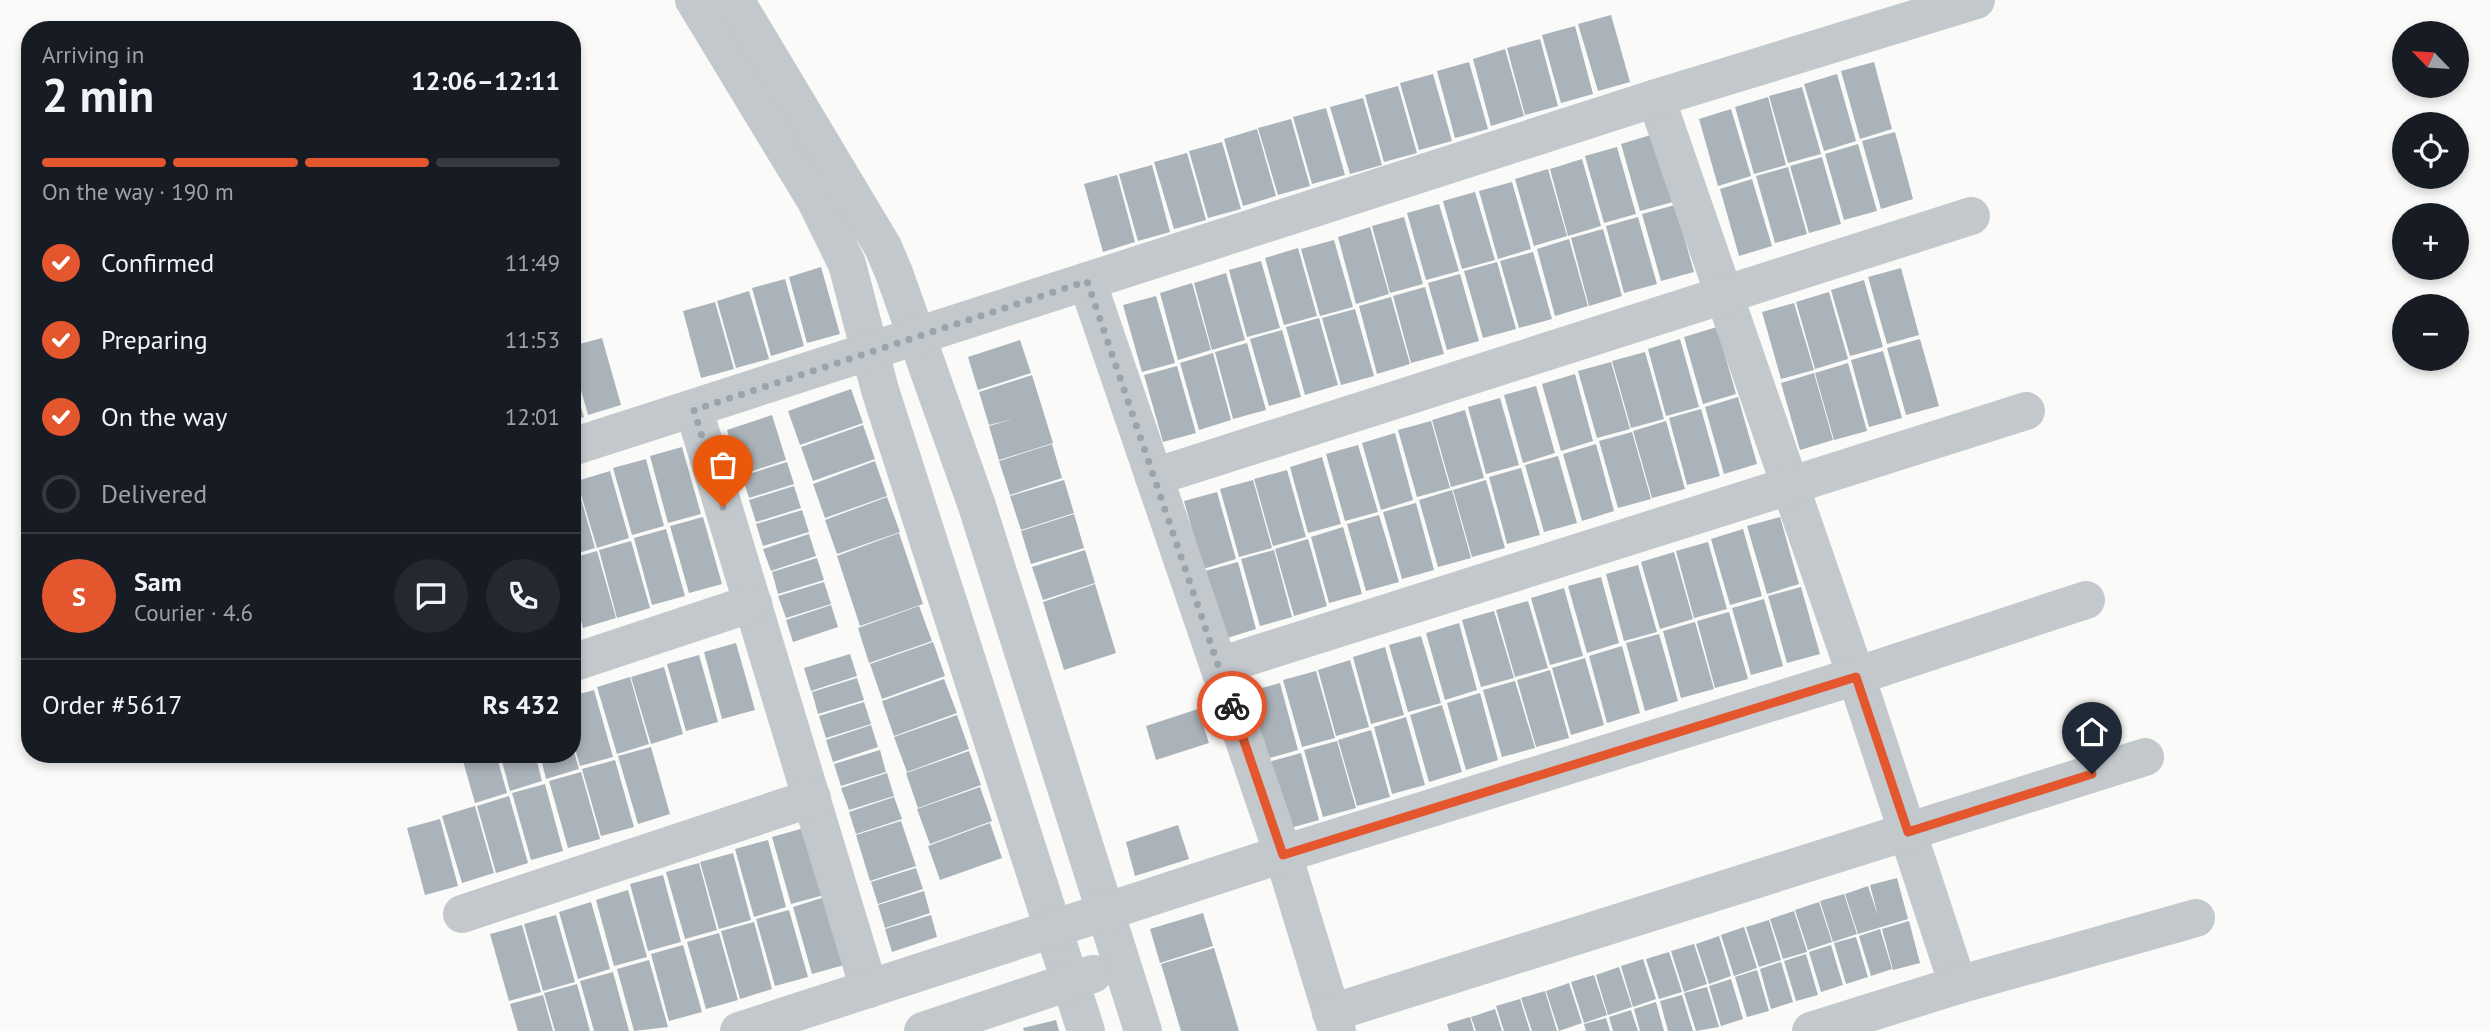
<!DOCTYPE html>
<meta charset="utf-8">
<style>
body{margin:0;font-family:"PT Sans",sans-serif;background:#242831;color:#f1f3f6;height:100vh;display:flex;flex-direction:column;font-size:26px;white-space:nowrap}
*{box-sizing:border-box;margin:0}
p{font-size:23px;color:#9ea1a6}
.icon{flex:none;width:38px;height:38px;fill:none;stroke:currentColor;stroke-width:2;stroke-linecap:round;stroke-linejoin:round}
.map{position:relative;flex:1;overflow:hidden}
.side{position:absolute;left:21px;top:21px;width:560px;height:742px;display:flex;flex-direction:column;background:#171b24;border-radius:28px;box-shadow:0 4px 10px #0003}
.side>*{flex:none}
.needle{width:46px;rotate:295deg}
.tools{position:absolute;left:2392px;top:21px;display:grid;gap:14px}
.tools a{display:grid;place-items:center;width:77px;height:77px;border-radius:50%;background:#171b24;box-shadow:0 4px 10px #0003;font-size:35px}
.pin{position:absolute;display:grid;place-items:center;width:60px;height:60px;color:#fff;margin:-72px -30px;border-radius:50% 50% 50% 0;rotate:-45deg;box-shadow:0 0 7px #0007}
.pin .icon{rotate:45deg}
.courier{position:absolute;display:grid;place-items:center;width:70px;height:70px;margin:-35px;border:5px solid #e4572e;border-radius:50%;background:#fff;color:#222;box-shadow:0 2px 9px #0007}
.headline em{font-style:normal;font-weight:600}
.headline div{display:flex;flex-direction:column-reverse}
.headline{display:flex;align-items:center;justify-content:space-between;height:119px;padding:0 21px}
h1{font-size:46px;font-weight:600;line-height:52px}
.bar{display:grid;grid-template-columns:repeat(4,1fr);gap:10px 7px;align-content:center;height:84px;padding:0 21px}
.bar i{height:9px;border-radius:5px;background:#363941}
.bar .active{background:#e4572e}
.bar p{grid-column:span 4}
.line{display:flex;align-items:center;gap:18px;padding:0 21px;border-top:2px solid #363941}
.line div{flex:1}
.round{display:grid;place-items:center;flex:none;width:74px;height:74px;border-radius:37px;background:#242831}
ol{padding:0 21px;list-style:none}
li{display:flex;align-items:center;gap:21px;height:77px}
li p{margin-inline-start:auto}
li .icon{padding:7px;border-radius:50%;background:#e4572e;color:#fff;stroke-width:4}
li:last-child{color:#9ea1a6}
li i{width:38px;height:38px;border:4px solid #363941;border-radius:50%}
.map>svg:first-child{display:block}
</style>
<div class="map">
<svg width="2491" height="1031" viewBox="0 0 2491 1031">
<rect width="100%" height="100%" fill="#fafaf8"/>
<g fill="#aab3b9">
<path d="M1611,15L1630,82L1598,91L1578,24Z"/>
<path d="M1575,26L1593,94L1561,103L1542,35Z"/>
<path d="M1540,39L1558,106L1525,115L1507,48Z"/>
<path d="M1505,49L1524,116L1491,126L1473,59Z"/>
<path d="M1469,62L1488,129L1455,138L1437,71Z"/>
<path d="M1874,62L1892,129L1860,139L1841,71Z"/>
<path d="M1433,74L1452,141L1419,150L1400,83Z"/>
<path d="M1837,74L1856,141L1824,151L1804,84Z"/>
<path d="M1398,86L1417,153L1384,162L1365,95Z"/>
<path d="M1802,87L1821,154L1788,163L1769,96Z"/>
<path d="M1768,97L1786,165L1754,174L1735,107Z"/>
<path d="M1363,98L1382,165L1350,174L1330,107Z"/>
<path d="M1326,108L1345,175L1312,184L1293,117Z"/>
<path d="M1731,109L1751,176L1718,186L1699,119Z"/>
<path d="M1291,119L1310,186L1278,195L1258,128Z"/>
<path d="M1257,129L1276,196L1243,206L1224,139Z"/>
<path d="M1895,132L1913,199L1881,209L1862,141Z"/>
<path d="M1654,134L1673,202L1640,211L1621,144Z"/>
<path d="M1222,142L1241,209L1208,218L1189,151Z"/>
<path d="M1858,144L1877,211L1844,220L1825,154Z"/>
<path d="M1617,147L1636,214L1604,223L1585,156Z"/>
<path d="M1187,153L1206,220L1174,229L1154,162Z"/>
<path d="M1822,157L1841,224L1809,233L1790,166Z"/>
<path d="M1582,159L1601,226L1568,236L1550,169Z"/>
<path d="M1152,165L1170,232L1138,241L1119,174Z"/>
<path d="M1788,167L1807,234L1775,243L1756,176Z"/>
<path d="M1548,169L1567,236L1534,246L1515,179Z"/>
<path d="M1117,175L1135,242L1103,252L1084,184Z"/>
<path d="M1752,179L1772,246L1739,256L1720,189Z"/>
<path d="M1512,182L1531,249L1498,259L1479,191Z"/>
<path d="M1475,192L1495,260L1462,269L1443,201Z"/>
<path d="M1439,204L1459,271L1426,280L1407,213Z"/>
<path d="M1675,205L1694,272L1661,281L1642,214Z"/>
<path d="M1404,217L1423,284L1390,293L1372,226Z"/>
<path d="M1638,217L1657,284L1624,293L1606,226Z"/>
<path d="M1370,227L1389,294L1356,304L1338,237Z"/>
<path d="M1603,229L1622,296L1589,306L1571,238Z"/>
<path d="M1569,239L1588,306L1555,316L1537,249Z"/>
<path d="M1334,240L1353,307L1320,316L1301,249Z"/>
<path d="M1298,248L1317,316L1284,325L1265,258Z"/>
<path d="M1533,252L1552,319L1519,328L1500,261Z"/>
<path d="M1261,261L1280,328L1247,337L1229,270Z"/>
<path d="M1497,262L1516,329L1483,338L1464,271Z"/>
<path d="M821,267L840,334L807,343L789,277Z"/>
<path d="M1901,268L1919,335L1887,344L1868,277Z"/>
<path d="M1226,273L1245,340L1212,350L1194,283Z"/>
<path d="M1460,274L1479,341L1447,350L1428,283Z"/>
<path d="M785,279L804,346L771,356L752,288Z"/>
<path d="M1864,280L1883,347L1850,356L1831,290Z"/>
<path d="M1192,283L1211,350L1178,360L1160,293Z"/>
<path d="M1425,287L1444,354L1411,363L1393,296Z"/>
<path d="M749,291L769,359L736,368L717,301Z"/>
<path d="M1829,292L1848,359L1815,369L1796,302Z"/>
<path d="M1156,296L1175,363L1142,372L1123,305Z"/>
<path d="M1391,297L1410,364L1377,374L1359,306Z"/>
<path d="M715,302L734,369L701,378L683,311Z"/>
<path d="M1794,303L1814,370L1781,379L1762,312Z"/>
<path d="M1355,309L1374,376L1341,385L1322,318Z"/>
<path d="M1319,318L1338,385L1305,395L1286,327Z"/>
<path d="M1717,327L1736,394L1703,404L1684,337Z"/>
<path d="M1282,330L1301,397L1269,406L1250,339Z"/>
<path d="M602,338L621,405L588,415L572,358V346Z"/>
<path d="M1680,339L1699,407L1666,416L1648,349Z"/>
<path d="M1920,339L1939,406L1906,415L1887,348Z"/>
<path d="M1020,340L1031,373L978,390L968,357Z"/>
<path d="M1247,343L1266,410L1233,419L1215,352Z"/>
<path d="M1883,351L1902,418L1869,427L1851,360Z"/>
<path d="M1645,352L1664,419L1631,428L1612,361Z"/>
<path d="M1213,353L1231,420L1199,430L1180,363Z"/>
<path d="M1611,362L1630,429L1597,438L1578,371Z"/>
<path d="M1848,363L1867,431L1834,440L1815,373Z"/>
<path d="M1177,366L1196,433L1163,442L1144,375Z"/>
<path d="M1814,373L1833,440L1800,450L1781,383Z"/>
<path d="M1575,374L1593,441L1561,451L1542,384Z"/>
<path d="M1032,375L1053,443L999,460L989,426L1013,419L989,425L979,392Z"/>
<path d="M572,378L584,417L572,420Z"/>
<path d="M1536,386L1555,453L1523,463L1504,395Z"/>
<path d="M851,389L863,423L800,445L788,411Z"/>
<path d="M1738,397L1757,464L1724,474L1705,407Z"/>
<path d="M1500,398L1519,465L1486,474L1468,407Z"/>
<path d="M1701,409L1720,476L1687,485L1669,418Z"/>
<path d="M1465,410L1484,478L1451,487L1432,420Z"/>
<path d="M772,415L786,460L741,475L727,430Z"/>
<path d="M1431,421L1450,488L1417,497L1398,430Z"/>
<path d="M1666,421L1685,489L1652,498L1633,431Z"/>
<path d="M863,425L875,459L813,481L801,447Z"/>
<path d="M1632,432L1651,499L1618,508L1599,441Z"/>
<path d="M1395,433L1413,500L1381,510L1362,443Z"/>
<path d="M1052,444L1062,478L1010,495L999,461Z"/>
<path d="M1596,444L1614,511L1582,521L1563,454Z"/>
<path d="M1358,445L1378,512L1345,521L1326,454Z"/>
<path d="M682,447L701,514L668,523L650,456Z"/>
<path d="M1558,456L1577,523L1544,532L1525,465Z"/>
<path d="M1322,457L1341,524L1308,533L1290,467Z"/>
<path d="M646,459L664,526L632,535L613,468Z"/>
<path d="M875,461L887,496L825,518L813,484Z"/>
<path d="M787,462L794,484L749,498L742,476Z"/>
<path d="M1521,468L1540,535L1507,544L1489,477Z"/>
<path d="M1287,470L1306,537L1273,546L1254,479Z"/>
<path d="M610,471L629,538L597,548L577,481Z"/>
<path d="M1064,480L1074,513L1021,530L1010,496Z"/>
<path d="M1253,480L1272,548L1239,557L1220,489Z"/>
<path d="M1486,480L1505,548L1472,557L1453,490Z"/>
<path d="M576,481L595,548L572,555V483Z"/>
<path d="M794,486L801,508L756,522L749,500Z"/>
<path d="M1452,490L1471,558L1438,567L1419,500Z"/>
<path d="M1217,492L1236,559L1203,569L1184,501Z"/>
<path d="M887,497L900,532L837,554L825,520Z"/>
<path d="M1416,503L1434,570L1402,579L1383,512Z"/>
<path d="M802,510L809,532L763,546L756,524Z"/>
<path d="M1074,514L1084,548L1031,564L1021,531Z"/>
<path d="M1379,515L1399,582L1366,591L1347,524Z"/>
<path d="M703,517L722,584L689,593L670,526Z"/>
<path d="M1780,517L1799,584L1767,594L1747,526Z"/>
<path d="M1343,527L1362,594L1329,603L1311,537Z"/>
<path d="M666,529L685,596L652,605L634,538Z"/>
<path d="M1743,529L1762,596L1730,605L1711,539Z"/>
<path d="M899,533L923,604L860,626L837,556Z"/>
<path d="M809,534L816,556L771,571L763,549Z"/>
<path d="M1308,539L1327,606L1294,616L1275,549Z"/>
<path d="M631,541L650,608L617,618L599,550Z"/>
<path d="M1708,542L1727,609L1694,618L1676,551Z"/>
<path d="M1085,550L1095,583L1043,600L1032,567Z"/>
<path d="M1274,550L1292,617L1260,626L1241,559Z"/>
<path d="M597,551L616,618L583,628L572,589V558Z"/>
<path d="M1674,552L1693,619L1660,629L1641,562Z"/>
<path d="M817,558L824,580L778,594L772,572Z"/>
<path d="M1238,562L1256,629L1224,639L1205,571Z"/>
<path d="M1638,565L1657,632L1624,641L1606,574Z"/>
<path d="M1601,577L1619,643L1587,653L1568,586Z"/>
<path d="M824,582L831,604L786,618L778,596Z"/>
<path d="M1095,584L1116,653L1064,670L1043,602Z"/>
<path d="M1801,587L1820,654L1787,663L1768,596Z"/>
<path d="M1564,588L1583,656L1550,665L1531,598Z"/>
<path d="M1764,599L1783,666L1751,675L1732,608Z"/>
<path d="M1528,601L1548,668L1515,677L1496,610Z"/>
<path d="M831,605L838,627L793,642L786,620Z"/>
<path d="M919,606L932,641L869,663L858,628Z"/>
<path d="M1494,611L1514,678L1481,687L1462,620Z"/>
<path d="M1729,612L1748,679L1715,688L1697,621Z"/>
<path d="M1695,622L1714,689L1681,698L1663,631Z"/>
<path d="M1459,623L1477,690L1445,700L1426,633Z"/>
<path d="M1659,634L1678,701L1645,711L1626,643Z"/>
<path d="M1421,636L1441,703L1408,712L1389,645Z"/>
<path d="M933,642L945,676L882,699L870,664Z"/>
<path d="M736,643L755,710L722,719L704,652Z"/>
<path d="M1622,646L1640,713L1607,723L1589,656Z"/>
<path d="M1385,647L1404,715L1371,724L1353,657Z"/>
<path d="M850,654L857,676L811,691L804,668Z"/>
<path d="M699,655L718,722L686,731L667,664Z"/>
<path d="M1585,658L1604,725L1571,735L1552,668Z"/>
<path d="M1350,660L1369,727L1336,736L1318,670Z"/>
<path d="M664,667L683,734L651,744L631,677Z"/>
<path d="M1550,670L1569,738L1536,747L1517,680Z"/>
<path d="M1316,671L1335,738L1302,747L1283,680Z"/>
<path d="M630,677L649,744L617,754L597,687Z"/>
<path d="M857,678L864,700L818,714L812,692Z"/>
<path d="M944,679L957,713L894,736L882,701Z"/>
<path d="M1515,681L1535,748L1502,757L1483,690Z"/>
<path d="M1280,683L1298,750L1266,759L1247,692Z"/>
<path d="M594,690L613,757L580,766L572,738V696Z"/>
<path d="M1480,693L1498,760L1466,770L1447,703Z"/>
<path d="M864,702L871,724L826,738L819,716Z"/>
<path d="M1442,705L1462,772L1429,782L1410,715Z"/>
<path d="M1198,709L1209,743L1156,760L1146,726Z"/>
<path d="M957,715L969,749L907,772L894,737Z"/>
<path d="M1406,717L1425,785L1392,794L1374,727Z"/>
<path d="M871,725L878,747L833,762L826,740Z"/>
<path d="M1371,730L1390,797L1357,806L1338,740Z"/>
<path d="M1337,741L1356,808L1323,817L1304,750Z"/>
<path d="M651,747L670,814L638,824L618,756Z"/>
<path d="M573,748L579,769L546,779L540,754H572Z"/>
<path d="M880,750L886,772L841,786L834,764Z"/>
<path d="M969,751L981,785L918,808L906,773Z"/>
<path d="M1301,753L1319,820L1287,829L1268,762Z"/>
<path d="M461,754H496L507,793L475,803Z"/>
<path d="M500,754H535L542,781L510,791Z"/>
<path d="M615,760L634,827L601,836L582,769Z"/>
<path d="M581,772L600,839L568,848L549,781Z"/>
<path d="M887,773L894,796L849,810L841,788Z"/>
<path d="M545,784L563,851L531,860L512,793Z"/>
<path d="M980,787L992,821L930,844L917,809Z"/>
<path d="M509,796L528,863L496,873L477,806Z"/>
<path d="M894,797L902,819L856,834L849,812Z"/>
<path d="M475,806L494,873L462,883L442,816Z"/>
<path d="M440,819L458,886L425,895L407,828Z"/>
<path d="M901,821L916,866L870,881L856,835Z"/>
<path d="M990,823L1002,858L940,880L928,846Z"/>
<path d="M1178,825L1189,859L1135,876L1126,842Z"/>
<path d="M804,828L824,895L791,904L772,837Z"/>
<path d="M768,840L786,907L754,917L735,849Z"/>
<path d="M733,853L751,920L719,929L700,862Z"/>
<path d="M699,863L717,930L685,939L666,872Z"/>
<path d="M916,868L923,889L878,904L871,882Z"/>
<path d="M663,875L681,942L648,951L630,884Z"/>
<path d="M1897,878L1908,919L1858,934L1845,894L1868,886L1878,916L1870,885Z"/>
<path d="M628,890L647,957L614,966L596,900Z"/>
<path d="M924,891L930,913L885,928L878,905Z"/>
<path d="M1844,894L1857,934L1833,942L1820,901Z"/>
<path d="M825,897L844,965L812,974L793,907Z"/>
<path d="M591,902L610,969L578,979L559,912Z"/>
<path d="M1819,902L1832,942L1808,950L1795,910Z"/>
<path d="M789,910L808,977L775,986L756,919Z"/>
<path d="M1794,911L1807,952L1783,959L1770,919Z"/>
<path d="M1203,913L1213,946L1160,963L1150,929Z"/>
<path d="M556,915L575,982L543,991L524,924Z"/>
<path d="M931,915L937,937L892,952L885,929Z"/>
<path d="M1769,920L1781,960L1759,967L1746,927Z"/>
<path d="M1909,921L1920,963L1893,970L1882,929Z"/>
<path d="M754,922L772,989L740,999L721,931Z"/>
<path d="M522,925L541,992L509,1001L490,934Z"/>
<path d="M1744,927L1757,968L1734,976L1721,935Z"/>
<path d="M1880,929L1892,969L1871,976L1859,936Z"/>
<path d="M719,933L738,1000L706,1009L687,942Z"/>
<path d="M1719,936L1731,976L1709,984L1696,944Z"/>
<path d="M1856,937L1868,977L1846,984L1834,943Z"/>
<path d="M1694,944L1707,984L1684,992L1671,951Z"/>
<path d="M683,945L702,1012L669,1021L651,954Z"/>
<path d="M1831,945L1843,985L1821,992L1809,952Z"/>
<path d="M1214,948L1239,1031H1181L1161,964Z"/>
<path d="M1669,952L1682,992L1659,999L1646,959Z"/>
<path d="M1806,954L1818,995L1796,1001L1784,961Z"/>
<path d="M1643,959L1656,999L1633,1007L1621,966Z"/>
<path d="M649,960L668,1027L634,1031L617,969Z"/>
<path d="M1781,962L1793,1002L1771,1009L1760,969Z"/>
<path d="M1619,967L1632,1007L1608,1015L1596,975Z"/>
<path d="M1757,970L1769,1011L1747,1017L1735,977Z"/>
<path d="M613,972L629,1031H594L580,981Z"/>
<path d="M1594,975L1607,1015L1584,1023L1571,982Z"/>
<path d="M1731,979L1743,1019L1721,1026L1709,986Z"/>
<path d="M1569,983L1582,1023L1559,1031L1546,991Z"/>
<path d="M577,984L590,1031H555L544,993Z"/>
<path d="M1707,987L1719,1027L1696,1031L1684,993Z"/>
<path d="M1545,991L1557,1031H1532L1521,998Z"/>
<path d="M543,995L553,1031H518L510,1004Z"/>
<path d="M1682,995L1693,1031H1668L1660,1001Z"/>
<path d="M1520,999L1530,1031H1504L1496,1006Z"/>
<path d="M1656,1002L1664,1031H1640L1634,1009Z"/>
<path d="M1495,1009L1502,1031H1476L1471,1017Z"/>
<path d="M1631,1010L1638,1031H1613L1609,1017Z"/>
<path d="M1470,1017L1474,1031H1449L1447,1024Z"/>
<path d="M1606,1018L1610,1031H1586L1584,1024Z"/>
<path d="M1056,1020L1059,1031H1024L1023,1028Z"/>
</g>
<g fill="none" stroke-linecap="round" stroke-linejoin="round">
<g stroke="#c3c8cc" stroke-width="38">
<path d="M694,0L816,201L847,264L880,390L1086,1031"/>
<path d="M735,0L883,247L894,273L977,506L1143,1031"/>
<path d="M1656,98L1856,676L1958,985"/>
<path d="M1087,281L1283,854L1337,1031"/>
<path d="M694,410L869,989"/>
<path d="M572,447L1656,98L1976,0"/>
<path d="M1154,477L1971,216"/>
<path d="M572,663L753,603"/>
<path d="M1219,666L2026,411"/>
<path d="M462,914L812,798"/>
<path d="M1331,1013L2145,757"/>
<path d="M739,1031L1283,854L1856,676L2086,600"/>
<path d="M923,1031L1093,974"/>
<path d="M1811,1031L1958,985L2196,918"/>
</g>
</g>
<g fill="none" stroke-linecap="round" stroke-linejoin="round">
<path stroke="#99a4ac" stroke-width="7" stroke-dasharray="0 12.6" d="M723,507L694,410L1087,281L1232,706"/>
<path stroke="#e4572e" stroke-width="9" d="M1232,706L1283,855L1856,677L1908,832L2092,774"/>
</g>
</svg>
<div class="tools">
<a><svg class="needle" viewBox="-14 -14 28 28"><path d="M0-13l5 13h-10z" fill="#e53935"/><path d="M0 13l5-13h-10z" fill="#9ea1a6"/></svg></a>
<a><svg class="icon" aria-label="locate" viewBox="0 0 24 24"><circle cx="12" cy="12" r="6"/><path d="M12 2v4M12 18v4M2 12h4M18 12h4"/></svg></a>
<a>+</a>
<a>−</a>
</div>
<div class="pin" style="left:723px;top:507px;background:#ea580c"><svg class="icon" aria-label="bag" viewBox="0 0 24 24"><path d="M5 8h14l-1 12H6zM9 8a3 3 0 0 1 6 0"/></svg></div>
<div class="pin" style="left:2092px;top:774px;background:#1f2937"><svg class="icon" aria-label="home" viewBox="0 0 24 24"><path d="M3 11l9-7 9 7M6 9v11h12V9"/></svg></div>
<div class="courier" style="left:1232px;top:706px"><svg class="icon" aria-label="bike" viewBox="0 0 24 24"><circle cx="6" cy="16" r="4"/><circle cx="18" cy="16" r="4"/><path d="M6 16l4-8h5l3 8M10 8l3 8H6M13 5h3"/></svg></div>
<section class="side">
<div class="headline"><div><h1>2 min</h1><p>Arriving in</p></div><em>12:06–12:11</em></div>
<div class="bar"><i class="active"></i><i class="active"></i><i class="active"></i><i></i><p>On the way · 190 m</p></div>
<ol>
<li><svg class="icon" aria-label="check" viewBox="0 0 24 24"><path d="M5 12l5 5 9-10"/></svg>Confirmed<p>11:49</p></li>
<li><svg class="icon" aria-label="check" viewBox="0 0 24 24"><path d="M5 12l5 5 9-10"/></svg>Preparing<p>11:53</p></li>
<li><svg class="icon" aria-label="check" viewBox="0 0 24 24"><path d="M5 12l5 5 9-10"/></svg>On the way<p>12:01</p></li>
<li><i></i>Delivered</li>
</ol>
<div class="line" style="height:126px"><b class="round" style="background:#e4572e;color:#fff">S</b><div><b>Sam</b><p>Courier · 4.6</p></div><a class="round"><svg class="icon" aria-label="chat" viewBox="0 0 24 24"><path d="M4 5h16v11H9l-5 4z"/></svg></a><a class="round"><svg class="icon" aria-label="phone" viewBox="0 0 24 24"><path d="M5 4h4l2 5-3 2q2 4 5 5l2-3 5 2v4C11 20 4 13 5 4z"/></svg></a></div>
<div class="line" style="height:91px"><div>Order #5617</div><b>Rs 432</b></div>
</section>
</div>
